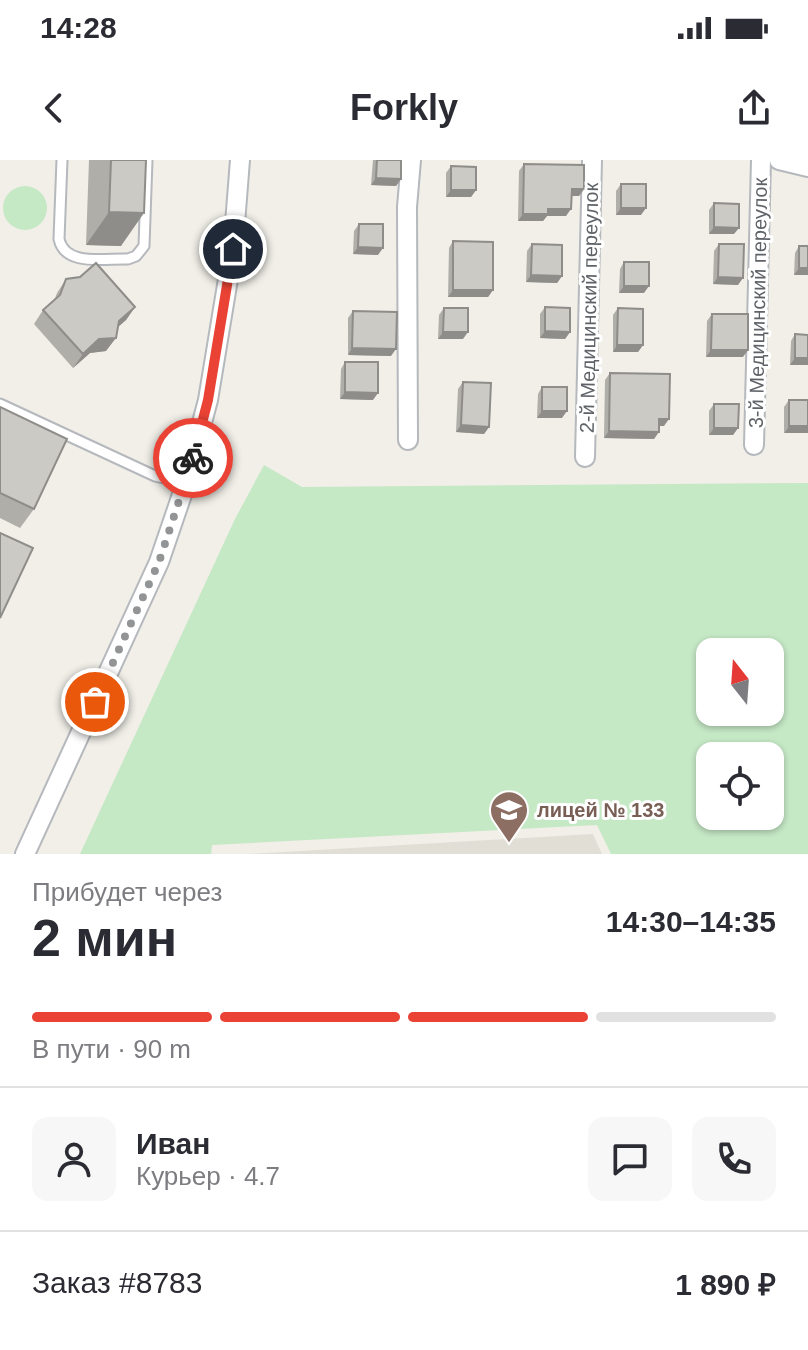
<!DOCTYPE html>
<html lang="ru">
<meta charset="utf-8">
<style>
body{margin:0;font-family:Arial,sans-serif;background:#f7f7f7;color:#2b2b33;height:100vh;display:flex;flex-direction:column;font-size:30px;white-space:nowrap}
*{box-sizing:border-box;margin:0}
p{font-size:26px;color:#7c7c81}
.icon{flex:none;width:44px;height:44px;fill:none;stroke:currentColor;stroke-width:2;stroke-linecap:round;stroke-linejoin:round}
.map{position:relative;height:694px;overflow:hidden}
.panel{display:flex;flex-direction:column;background:#fff;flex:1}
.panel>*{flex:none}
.needle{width:52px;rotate:343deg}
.buttons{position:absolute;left:696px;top:478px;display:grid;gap:16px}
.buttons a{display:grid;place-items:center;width:88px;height:88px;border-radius:16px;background:#fff;box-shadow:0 2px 6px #0004;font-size:40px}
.pin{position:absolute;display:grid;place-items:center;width:68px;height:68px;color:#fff;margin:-34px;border:4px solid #fff;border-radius:50%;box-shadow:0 2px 8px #0007}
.courier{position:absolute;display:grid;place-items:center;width:80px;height:80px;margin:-40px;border:6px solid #ea4335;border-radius:50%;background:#fff;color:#222;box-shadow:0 2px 10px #0007}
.head em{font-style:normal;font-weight:700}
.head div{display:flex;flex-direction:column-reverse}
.head{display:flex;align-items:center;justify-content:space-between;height:136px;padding:0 32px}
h1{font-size:52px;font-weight:700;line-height:60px}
.bar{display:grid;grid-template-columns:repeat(4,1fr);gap:12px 8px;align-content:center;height:96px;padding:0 32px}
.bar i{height:10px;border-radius:6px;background:#e1e1e2}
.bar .current{background:#ea4335}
.bar p{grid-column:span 4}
.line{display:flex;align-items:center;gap:20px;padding:0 32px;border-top:2px solid #e1e1e2}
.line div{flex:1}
.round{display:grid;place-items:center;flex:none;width:84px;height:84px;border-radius:16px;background:#f7f7f7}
.status{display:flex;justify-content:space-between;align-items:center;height:56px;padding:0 40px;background:#fff;direction:ltr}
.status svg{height:22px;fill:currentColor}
header{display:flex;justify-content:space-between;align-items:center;height:104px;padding:0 32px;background:#fff;font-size:36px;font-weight:700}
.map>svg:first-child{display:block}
</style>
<div class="status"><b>14:28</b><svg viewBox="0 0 49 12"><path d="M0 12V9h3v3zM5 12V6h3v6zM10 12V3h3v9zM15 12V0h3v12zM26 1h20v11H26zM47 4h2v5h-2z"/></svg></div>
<header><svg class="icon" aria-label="back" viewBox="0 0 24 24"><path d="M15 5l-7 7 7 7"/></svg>Forkly<svg class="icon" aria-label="share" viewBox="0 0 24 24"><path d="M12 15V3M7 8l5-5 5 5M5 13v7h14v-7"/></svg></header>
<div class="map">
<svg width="808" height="694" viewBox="0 0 808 694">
<rect width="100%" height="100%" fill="#f1efe8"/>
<path fill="#e1ded6" d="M593,674L602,694H248Z"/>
<g fill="#c5e8c5" fill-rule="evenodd">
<circle cx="25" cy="48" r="22"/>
<path d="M264,305L302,327L808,323V694H611L597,665L212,685L211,694H80L235,359ZM710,492H770V552H710ZM710,596H770V656H710Z"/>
</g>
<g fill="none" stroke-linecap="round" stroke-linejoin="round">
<defs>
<g id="service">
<path d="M62,0L59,79C65,107 105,98 128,99L136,96L144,86L147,0"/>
<path d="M0,244L155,316L186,323"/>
</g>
<g id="minor">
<path d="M779,0L808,7"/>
<path d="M408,280L407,47L411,0"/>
<path d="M754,285L761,0"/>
<path d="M585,297L592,0"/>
<path d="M25,694L159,402L186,323L208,240L233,89L240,0"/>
</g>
</defs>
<use href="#service" stroke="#b5b8bc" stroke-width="13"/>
<use href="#minor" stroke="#b5b8bc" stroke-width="22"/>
<use href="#service" stroke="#fff" stroke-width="9"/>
<use href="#minor" stroke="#fff" stroke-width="18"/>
</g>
<g fill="#afaea9">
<path d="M89,0H146L121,86L86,85Z"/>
<path d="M373,0H377L401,19L396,26L371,25Z"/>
<path d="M524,4L584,29L579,36H571L566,56H547L543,61H518L519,11Z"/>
<path d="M451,6L476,30L471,37H446V13Z"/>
<path d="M621,24L641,55H616V31Z"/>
<path d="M714,43L734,74H709V50Z"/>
<path d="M359,64L378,95L353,94L354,71Z"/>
<path d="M453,81L493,130L488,137H448L449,88Z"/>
<path d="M532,84L562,116L557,123L526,122L527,91Z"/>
<path d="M719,84L738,125L713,124L714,91Z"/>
<path d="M799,86L808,115H794L795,93Z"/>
<path d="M624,102L644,133H619L620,109Z"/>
<path d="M66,119L135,147L126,160L118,167L106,191L90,193L73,208L34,164L43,150L54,141L57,133Z"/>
<path d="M545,147L570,172L565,179L540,178V154Z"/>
<path d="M444,148L463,179H438L439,155Z"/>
<path d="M618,148L643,185L638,192H613V155Z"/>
<path d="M353,151L391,196L348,195V158Z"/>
<path d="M712,154L743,197H706L707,161Z"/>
<path d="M795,174L808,205H790L791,181Z"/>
<path d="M345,202L373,240L340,239L341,209Z"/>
<path d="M610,213L664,266H659L654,279L604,278L605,220Z"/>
<path d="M463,222L489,267L484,274L456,272L458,229Z"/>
<path d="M542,227L562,258H537L538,234Z"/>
<path d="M789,240H808L784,273V247Z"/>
<path d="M714,244L738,268L733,275H709V251Z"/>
<path d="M0,247L34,349L20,368L0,358Z"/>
</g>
<g fill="#8f8d8a">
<path d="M376,18L401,19L396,26L371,25Z"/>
<path d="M572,29H584L579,36H567Z"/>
<path d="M451,30H476L471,37H446Z"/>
<path d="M621,48H646L641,55H616Z"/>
<path d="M548,49H571L566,56H547L543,61H518L523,54Z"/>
<path d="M109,52L144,53L121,86L86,85Z"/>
<path d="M714,67L739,68L734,74H709Z"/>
<path d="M358,87L383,88L378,95L353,94Z"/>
<path d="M799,108H808V115H794Z"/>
<path d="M531,115L562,116L557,123L526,122Z"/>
<path d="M718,117L743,118L738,125L713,124Z"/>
<path d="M624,126H649L644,133H619Z"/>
<path d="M453,130H493L488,137H448Z"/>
<path d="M135,147L126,160L110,174L119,161Z"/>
<path d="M545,171L570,172L565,179L540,178Z"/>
<path d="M443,172H468L463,179H438Z"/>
<path d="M116,178L106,191L90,193L73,208L83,194L99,179Z"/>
<path d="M617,185H643L638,192H613Z"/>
<path d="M352,188L396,189L391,196L348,195Z"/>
<path d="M711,190H748L743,197H706Z"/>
<path d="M795,198H808V205H790Z"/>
<path d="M345,232L378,233L373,240L340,239Z"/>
<path d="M542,251H567L562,258H537Z"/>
<path d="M659,259H669L664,266H654Z"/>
<path d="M461,265L489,267L484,274L456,272Z"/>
<path d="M789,266H808V273H784Z"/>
<path d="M714,268H738L733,275H709Z"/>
<path d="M609,271L659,272L654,279L604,278Z"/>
</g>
<g fill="#cccac5" stroke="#8f8d8a" stroke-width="2">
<path d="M111,0H146L144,53L109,52Z"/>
<path d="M377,0H401V19L376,18Z"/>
<path d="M524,4L584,5V29H572L571,49H548V54H523Z"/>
<path d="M451,6L476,7V30H451Z"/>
<rect x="621" y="24" width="25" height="24"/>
<path d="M714,43L739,44V68L714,67Z"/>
<path d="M359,64H383V88L358,87Z"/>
<path d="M453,81L493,82V130H453Z"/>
<path d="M532,84L562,85V116L531,115Z"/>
<path d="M719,84H744L743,118L718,117Z"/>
<rect x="799" y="86" width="9" height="22"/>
<rect x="624" y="102" width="25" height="24"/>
<path d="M96,103L135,147L119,161L116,178L99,179L83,194L43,150L60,135L66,119L80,117Z"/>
<path d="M545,147L570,148V172L545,171Z"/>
<path d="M444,148H468V172H443Z"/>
<path d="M618,148L643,149V185H617Z"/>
<path d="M353,151L397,152L396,189L352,188Z"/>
<path d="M712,154H748V190H711Z"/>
<path d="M795,174L808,175V198H795Z"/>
<path d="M345,202H378V233L345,232Z"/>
<path d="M610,213L670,214L669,259H659V272L609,271Z"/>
<path d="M463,222L491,223L489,267L461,265Z"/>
<rect x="542" y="227" width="25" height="24"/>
<rect x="789" y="240" width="19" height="26"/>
<path d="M714,244H739L738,268H714Z"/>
<path d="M0,247L67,279L34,349L0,333Z"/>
<path d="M0,373L33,388L0,458Z"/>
</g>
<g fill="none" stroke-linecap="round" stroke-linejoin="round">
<path stroke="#929495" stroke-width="8" stroke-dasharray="0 14.4" d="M95,542L159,402L193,298"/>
<path stroke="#ea4335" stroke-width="10" d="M193,298L208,240L233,89"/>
</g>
<defs>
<symbol id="school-pin" viewBox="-11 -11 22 30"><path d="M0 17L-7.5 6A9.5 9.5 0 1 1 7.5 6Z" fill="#8d6e63" stroke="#fff"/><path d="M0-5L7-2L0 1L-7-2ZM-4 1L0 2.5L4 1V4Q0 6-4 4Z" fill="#fff"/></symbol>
</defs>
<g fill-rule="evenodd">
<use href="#school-pin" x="487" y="628" width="44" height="60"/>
</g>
<g text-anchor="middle" stroke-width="6" stroke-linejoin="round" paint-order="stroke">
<g font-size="20" fill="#5f6368" stroke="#fff">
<text transform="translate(758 143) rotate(-89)" y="7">3-й Медицинский переулок</text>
<text transform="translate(589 148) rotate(-89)" y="7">2-й Медицинский переулок</text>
</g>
<g font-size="20" font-weight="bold" fill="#785e54" stroke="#fff" text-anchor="start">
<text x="537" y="657">лицей № 133</text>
</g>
</g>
</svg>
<div class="buttons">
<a><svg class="needle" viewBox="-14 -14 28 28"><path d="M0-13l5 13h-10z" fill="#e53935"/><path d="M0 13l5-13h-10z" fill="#7c7c81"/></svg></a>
<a><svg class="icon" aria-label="locate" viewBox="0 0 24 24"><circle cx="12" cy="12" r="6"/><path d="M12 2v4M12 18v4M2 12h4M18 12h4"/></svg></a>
</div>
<div class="pin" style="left:95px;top:542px;background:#ea580c"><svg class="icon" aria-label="bag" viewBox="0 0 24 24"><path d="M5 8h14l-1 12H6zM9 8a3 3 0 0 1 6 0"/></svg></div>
<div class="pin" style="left:233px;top:89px;background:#1f2937"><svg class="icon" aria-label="home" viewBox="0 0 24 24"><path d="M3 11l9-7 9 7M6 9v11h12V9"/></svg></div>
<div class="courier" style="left:193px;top:298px"><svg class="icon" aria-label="bike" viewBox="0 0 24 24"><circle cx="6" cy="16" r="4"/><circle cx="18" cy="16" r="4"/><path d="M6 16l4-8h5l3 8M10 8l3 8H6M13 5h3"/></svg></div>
</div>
<section class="panel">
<div class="head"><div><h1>2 мин</h1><p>Прибудет через</p></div><em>14:30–14:35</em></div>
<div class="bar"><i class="current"></i><i class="current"></i><i class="current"></i><i></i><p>В пути · 90 m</p></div>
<div class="line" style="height:144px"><a class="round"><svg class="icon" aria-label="person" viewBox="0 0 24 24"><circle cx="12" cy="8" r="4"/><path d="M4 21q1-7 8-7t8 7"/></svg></a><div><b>Иван</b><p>Курьер · 4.7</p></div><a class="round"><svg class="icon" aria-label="chat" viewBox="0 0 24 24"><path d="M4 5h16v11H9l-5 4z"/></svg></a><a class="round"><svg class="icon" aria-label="phone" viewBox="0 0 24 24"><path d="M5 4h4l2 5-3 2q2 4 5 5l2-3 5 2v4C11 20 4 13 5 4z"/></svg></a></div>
<div class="line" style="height:104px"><div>Заказ #8783</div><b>1 890 ₽</b></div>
</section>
